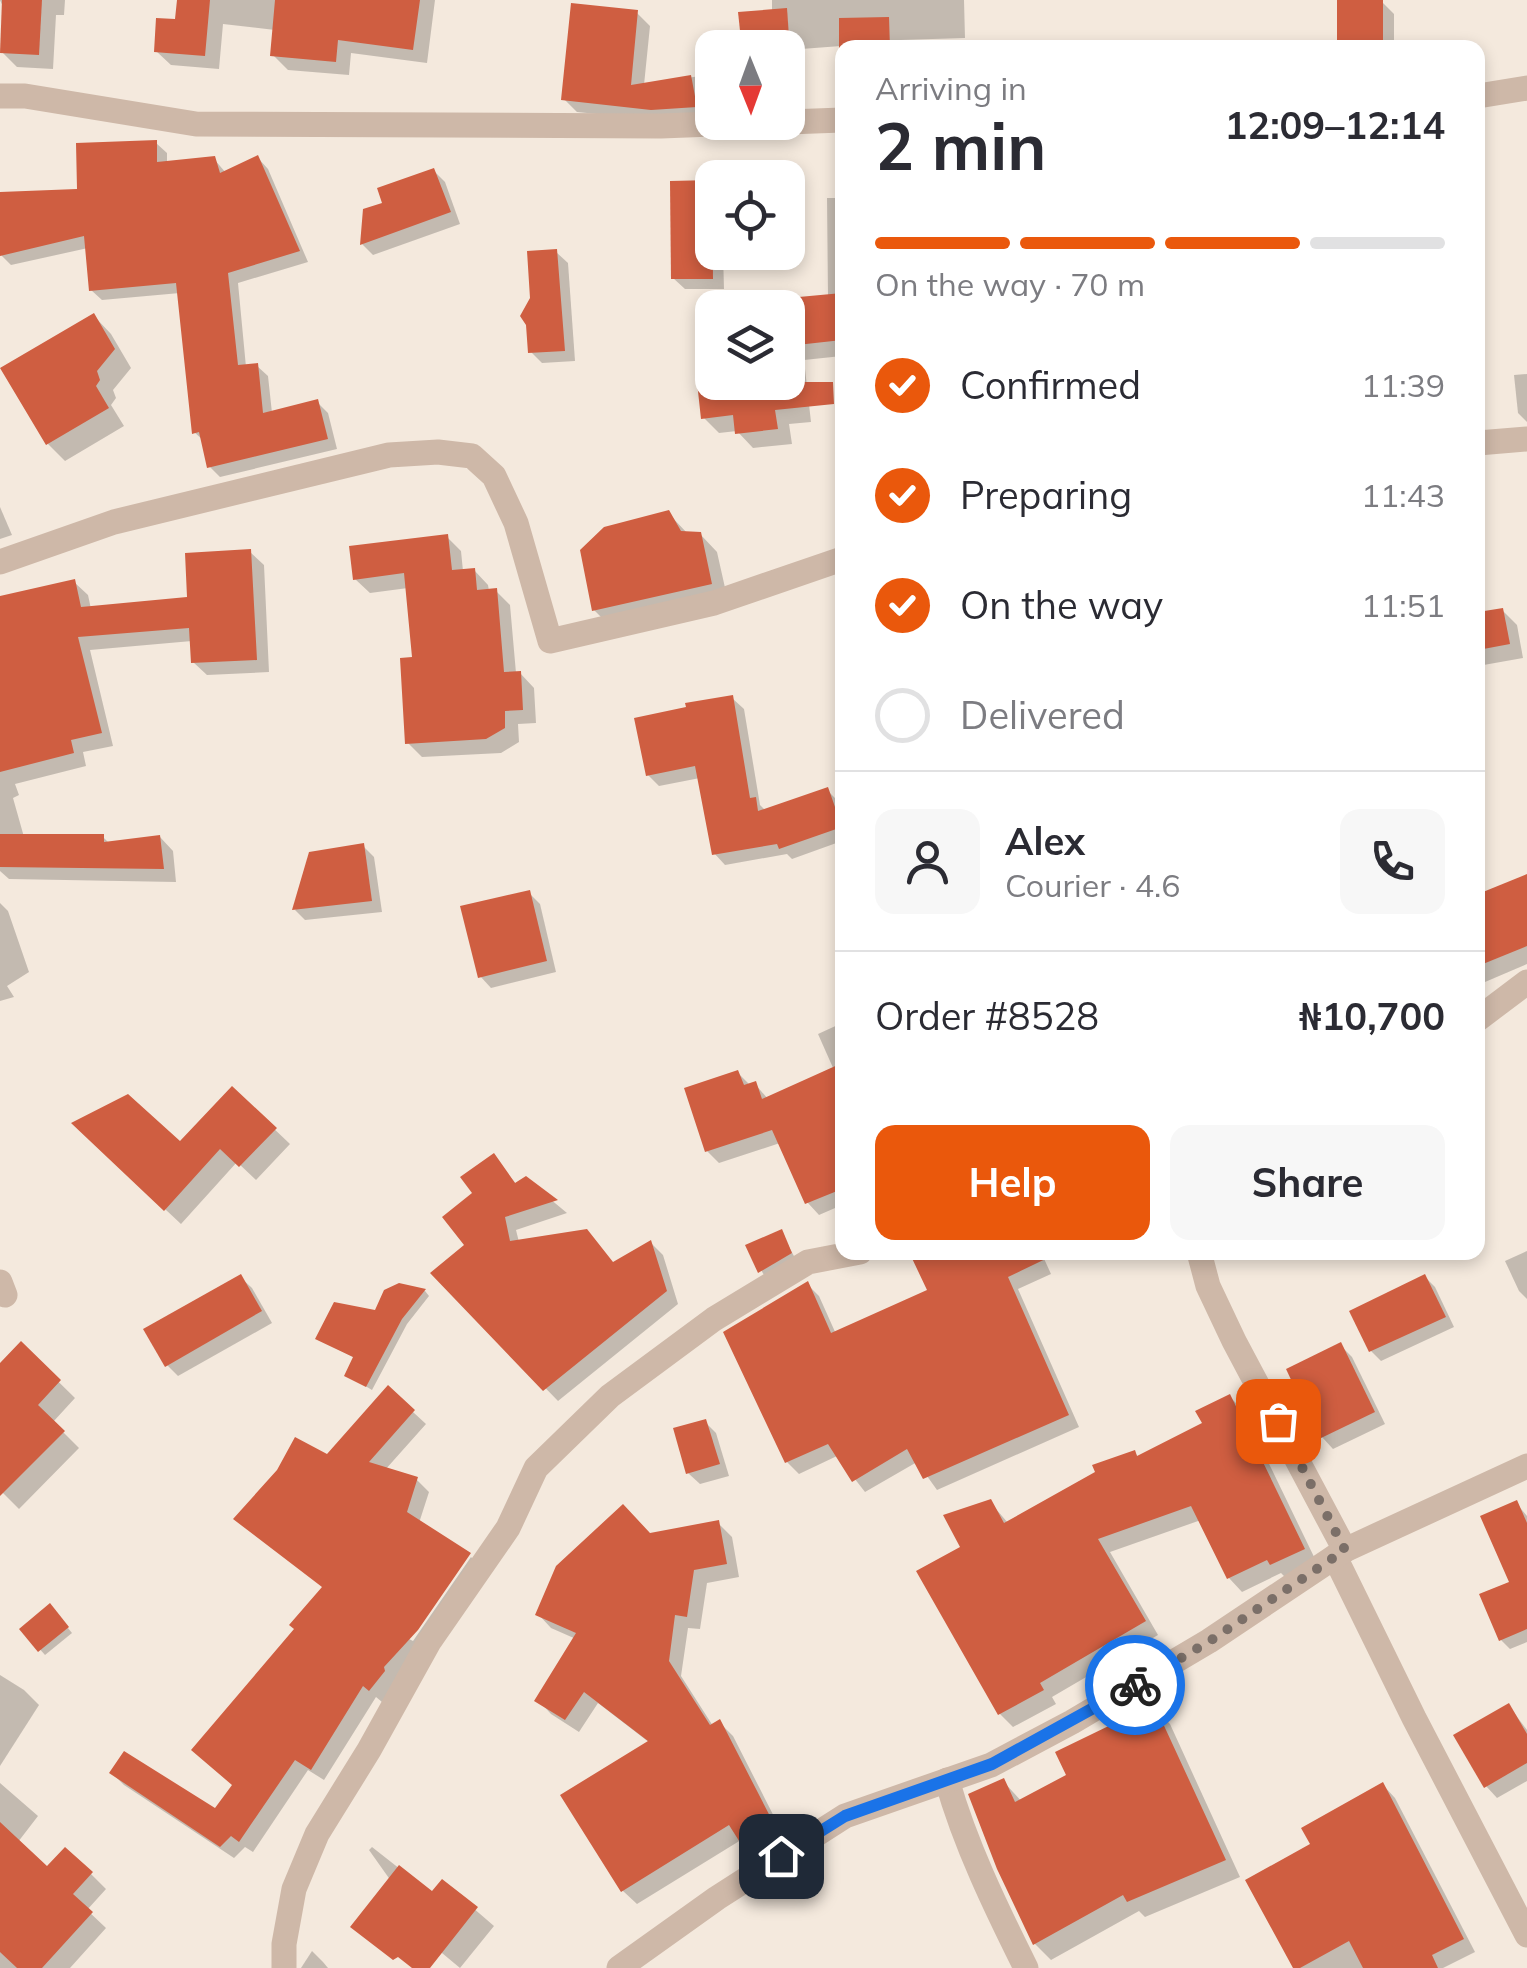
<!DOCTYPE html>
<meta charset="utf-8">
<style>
body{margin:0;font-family:Mulish,sans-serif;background:#f7f7f7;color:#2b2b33;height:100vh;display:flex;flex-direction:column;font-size:38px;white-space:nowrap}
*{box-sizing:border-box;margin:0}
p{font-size:32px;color:#7c7c81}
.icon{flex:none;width:55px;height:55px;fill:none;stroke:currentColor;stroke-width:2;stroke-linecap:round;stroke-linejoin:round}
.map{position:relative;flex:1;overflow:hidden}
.side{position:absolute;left:835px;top:40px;width:650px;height:1220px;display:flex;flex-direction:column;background:#fff;border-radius:20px;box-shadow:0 5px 15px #0003}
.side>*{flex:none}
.needle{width:65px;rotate:179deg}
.controls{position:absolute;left:695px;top:30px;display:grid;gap:20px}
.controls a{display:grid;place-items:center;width:110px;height:110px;border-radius:20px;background:#fff;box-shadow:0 5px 15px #0003;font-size:50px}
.pin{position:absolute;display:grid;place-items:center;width:85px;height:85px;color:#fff;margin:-42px;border-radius:20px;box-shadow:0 5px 15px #0006}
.courier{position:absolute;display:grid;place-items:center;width:100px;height:100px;margin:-50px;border:8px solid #1a73e8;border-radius:50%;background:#fff;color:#222;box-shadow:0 2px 12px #0007}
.head em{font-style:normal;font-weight:700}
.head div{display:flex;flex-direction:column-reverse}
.head{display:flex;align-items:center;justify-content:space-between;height:170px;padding:0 40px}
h1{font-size:65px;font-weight:700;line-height:75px}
.bar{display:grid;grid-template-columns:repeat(4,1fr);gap:15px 10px;align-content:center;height:120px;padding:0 40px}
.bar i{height:12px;border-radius:8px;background:#e1e1e2}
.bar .active{background:#ea580c}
.bar p{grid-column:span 4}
.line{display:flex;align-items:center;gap:25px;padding:0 40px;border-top:2px solid #e1e1e2}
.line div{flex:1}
.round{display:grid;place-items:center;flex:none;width:105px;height:105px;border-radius:20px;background:#f7f7f7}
ol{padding:0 40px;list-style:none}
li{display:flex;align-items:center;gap:30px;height:110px}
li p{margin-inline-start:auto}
li .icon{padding:10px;border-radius:50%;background:#ea580c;color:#fff;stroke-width:4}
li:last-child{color:#7c7c81}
li i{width:55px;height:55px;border:5px solid #e1e1e2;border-radius:50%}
.button{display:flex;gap:20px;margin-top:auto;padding:20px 40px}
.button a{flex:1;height:115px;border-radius:20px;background:#ea580c;color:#fff;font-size:40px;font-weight:700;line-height:115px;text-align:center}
.button a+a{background:#f7f7f7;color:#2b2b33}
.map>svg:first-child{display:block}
</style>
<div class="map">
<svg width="1527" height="1968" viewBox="0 0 1527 1968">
<rect width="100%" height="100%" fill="#f4e9dd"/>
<g fill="#0003">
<path d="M0,0H65L64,15H56L53,69L17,67L2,52L4,9Z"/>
<path d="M180,0H435L427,63L351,53L349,75L288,70L273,55L275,30L223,24L219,69L171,65L156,51L177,22Z"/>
<path d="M772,0H964L965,38L901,40V48H842V86L841,46L788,50L740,48L741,14L772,12Z"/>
<path d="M1382,2L1394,14V48H1340Z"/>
<path d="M637,13L650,26L644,85L712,74V117L675,122L577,112L564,99Z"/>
<path d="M156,143L167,153V163L214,159L226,173L258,158L268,169L308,262L238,283L246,367L257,366L268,376L272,413L317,402L328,413L337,449L220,477L210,467L204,441L194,432L180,293L102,300L91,290L88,248L11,265L1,255L0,195L80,191Z"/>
<path d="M434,171L445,182L460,224L373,255L362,244L386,205Z"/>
<path d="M672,183H712V252H734L723,253L724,289H685L673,278Z"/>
<path d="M827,198H842V356L804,360L811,422L789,424L792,444L753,448L737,431L719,433L703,417L699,381L788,382V308L717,307L828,297Z"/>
<path d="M556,252L568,263L575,361L542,363L531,352Z"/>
<path d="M94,316L111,334L131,368L113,390L116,398L111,405L124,426L65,461L48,444Z"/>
<path d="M1527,374V422L1518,413L1514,375Z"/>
<path d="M0,507L12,535L0,539Z"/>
<path d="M668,513L688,534H700L717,552L728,601L611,627L594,610Z"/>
<path d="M447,537L461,551L463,571L474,570L488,585L489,591H496L510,605L516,673H520L534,688L536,723L518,724L519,742L501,753L422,757L408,743L415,659L408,588L370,593L355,579Z"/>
<path d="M250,552L264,565L269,672L207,675L193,662L192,641L90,650L113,746L83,752L86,766L15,784L19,795L13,798L24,837H103L109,843L160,837L173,851L176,882L9,879L0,871V599L74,582L88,595L91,609L190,600Z"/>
<path d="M1502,610L1517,625L1523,658L1478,666V615Z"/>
<path d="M842,618V662L836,619Z"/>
<path d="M732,698L744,709L760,805L766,811L827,790L838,801L842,812V841L792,859L787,854L725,865L714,853L700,778L659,786L648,775Z"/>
<path d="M363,846L374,857L382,912L305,920L295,910Z"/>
<path d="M1527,876V964L1478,985V897Z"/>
<path d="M529,893L540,904L556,972L491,988L480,976Z"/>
<path d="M0,903L8,911L29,972L7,986L14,997L0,1001Z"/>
<path d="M842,1023V1205L819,1215L808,1203L780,1143L719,1163L707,1151L738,1073L750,1085L755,1084L768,1099L834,1070L818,1034Z"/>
<path d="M232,1089L290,1144L256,1180L237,1162L181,1224L89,1138L180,1145Z"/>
<path d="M494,1157L517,1185L526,1179L567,1213L516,1230L519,1242L614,1264L651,1243L663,1255L678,1304L558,1401L434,1273L468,1246L475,1194Z"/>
<path d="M781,1232L795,1258L765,1277L748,1246Z"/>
<path d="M1527,1251V1299L1519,1291L1505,1261Z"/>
<path d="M1041,1252L1051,1274L1018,1289L1079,1427L937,1490L917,1462L865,1492L837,1456L799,1474L787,1462L807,1284L819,1296L836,1334Z"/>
<path d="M240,1277L252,1288L272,1323L178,1376L167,1365Z"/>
<path d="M1425,1277L1435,1287L1454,1327L1381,1361L1371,1351L1353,1312Z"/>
<path d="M399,1286L425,1291L429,1296L407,1324L372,1390L347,1375L355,1358L318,1339L376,1313Z"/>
<path d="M21,1345L75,1398L53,1422L79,1448L19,1509L0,1490V1364Z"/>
<path d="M1340,1345L1352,1357L1385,1424L1333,1449L1322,1437Z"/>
<path d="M388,1389L426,1424L385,1470L416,1479L429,1492L419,1523L409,1639L413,1641L471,1557L481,1568L382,1702L376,1697L324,1780L308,1770L253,1852L245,1847L234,1858L124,1785L112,1773L215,1812L234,1786L297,1629L324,1588L327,1457Z"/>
<path d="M1230,1397L1243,1410L1317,1563L1286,1578L1281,1573L1242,1592L1229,1578L1201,1520L1110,1552L1158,1635L1052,1697L1056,1704L1013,1727L1000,1714L963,1548L990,1502L1008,1523L1135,1453L1139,1458L1205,1425Z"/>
<path d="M705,1422L716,1433L729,1476L700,1484L688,1473Z"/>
<path d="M1516,1503L1527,1516V1642L1510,1649L1501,1640L1512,1583Z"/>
<path d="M718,1523L732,1537L739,1577L707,1583L700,1629L688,1628L681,1676L713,1726L719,1722L733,1736L785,1838L756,1856L741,1840L637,1904L623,1891L564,1796L650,1743L598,1703L579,1732L551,1714L538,1700L576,1639L551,1628L538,1614L650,1536Z"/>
<path d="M54,1611L72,1633L45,1655L22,1629Z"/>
<path d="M0,1675L24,1690L39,1705L0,1766Z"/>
<path d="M1509,1706L1527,1730V1781L1497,1798L1486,1786Z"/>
<path d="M1154,1708L1170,1724L1240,1877L1145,1917L1139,1911L1051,1960L1035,1944L1003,1781L1022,1802L1069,1776Z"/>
<path d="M0,1783L38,1816L18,1842L48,1869L91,1874L106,1889L87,1910L106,1928L70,1968H0Z"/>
<path d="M1383,1785L1395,1798L1475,1952L1443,1968H1295L1314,1845Z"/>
<path d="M372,1847L433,1895L443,1882L494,1926L460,1968L442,1953L369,1850Z"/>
<path d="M312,1951L323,1962L328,1968H301Z"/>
</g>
<g fill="#cf5e41">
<path d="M2,0H42L39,55L0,53Z"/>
<path d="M177,0H210L205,56L154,52L156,18L175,19Z"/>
<path d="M275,0H420L413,50L338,40L336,62L270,56Z"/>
<rect x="1337" y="0" width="46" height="48"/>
<path d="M571,3L638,10L631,85L691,75L697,107L651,110L561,100Z"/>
<path d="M787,8L789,37L741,40L738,12Z"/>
<path d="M889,17L890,48H839V18Z"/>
<path d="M157,140V162L215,156L220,173L258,155L300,251L228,273L238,365L258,363L263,413L318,399L328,439L207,468L199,432L192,434L176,283L89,291L84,236L0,256V192L77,189L76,143Z"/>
<path d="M434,168L451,212L360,245L363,209L382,203L377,188Z"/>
<path d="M712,180L713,279H671L670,181Z"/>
<path d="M557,249L565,351L528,353L526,325L520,316L530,298L527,251Z"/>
<path d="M842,293V340L788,346V298Z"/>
<path d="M94,313L115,349L97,371L100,380L96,386L109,408L46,445L0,368Z"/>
<path d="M697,382H833L834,404L775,410L778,429L735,434L733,415L701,419Z"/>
<path d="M669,510L681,531L701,532L712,584L592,611L580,550L604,527Z"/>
<path d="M448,534L452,570L475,568L477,590L497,588L504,672L521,671L523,710L505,711V728L486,739L405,744L400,658L412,657L404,573L353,580L349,546Z"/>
<path d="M251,549L257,660L191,663L189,628L78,637L102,733L71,740L74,753L0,772V596L75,579L81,607L187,597L185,553Z"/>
<path d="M1503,608L1510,644L1478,650V612Z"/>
<path d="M733,695L750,798L756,797L758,811L828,787L842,827L779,849L777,844L712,855L695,766L646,776L634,718L686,707L685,703Z"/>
<path d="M0,834H104V842L160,835L164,869L0,867Z"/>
<path d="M364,843L372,901L292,910L309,852Z"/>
<path d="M1527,874V946L1478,966V894Z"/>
<path d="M530,890L547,961L478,978L460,906Z"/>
<path d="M842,1063V1189L805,1204L772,1130L705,1152L684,1088L738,1070L744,1085L756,1081L762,1099Z"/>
<path d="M232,1086L277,1128L239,1167L220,1149L164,1211L71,1123L128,1094L180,1141Z"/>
<path d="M494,1153L515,1183L526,1176L558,1200L505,1217L510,1241L587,1229L613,1262L651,1240L667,1291L543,1391L430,1273L464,1245L442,1217L472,1193L460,1177Z"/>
<path d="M782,1229L792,1253L758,1273L745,1245Z"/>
<path d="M909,1252H1060L1008,1277L1069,1415L923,1479L907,1449L852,1482L828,1444L785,1463L723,1332L808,1281L831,1333L927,1290Z"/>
<path d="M241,1274L262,1311L165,1367L143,1329Z"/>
<path d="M1425,1274L1446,1317L1369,1352L1349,1311Z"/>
<path d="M399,1283L426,1289L402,1319L366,1387L344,1376L353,1357L315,1339L334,1302L375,1310L384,1290Z"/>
<path d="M21,1341L61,1380L38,1405L65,1431L0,1496V1363Z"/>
<path d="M1341,1342L1375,1412L1319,1439L1286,1369Z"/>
<path d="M388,1385L415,1410L369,1462L418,1477L407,1512L471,1553L418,1630L384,1667L385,1671L369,1691L363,1686L311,1770L295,1760L239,1842L231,1836L220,1847L109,1773L124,1751L215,1808L232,1785L191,1750L294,1629L289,1625L322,1587L233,1519L277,1470L295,1437L327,1454Z"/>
<path d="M1230,1394L1305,1549L1270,1565L1267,1560L1227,1579L1191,1506L1098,1539L1146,1621L1040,1683L1044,1690L998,1715L916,1571L960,1547L943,1515L991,1499L1004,1523L1095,1472L1092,1465L1135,1450L1137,1456L1202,1423L1195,1411Z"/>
<path d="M706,1419L720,1464L686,1474L673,1428Z"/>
<path d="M1517,1500L1527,1523V1629L1499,1641L1479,1594L1509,1582L1480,1516Z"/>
<path d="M623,1504L650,1533L719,1520L727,1564L694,1570L687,1617L675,1615L669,1661L710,1725L720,1719L774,1824L741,1844L729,1825L621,1892L560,1795L648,1741L584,1692L565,1720L534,1701L576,1633L535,1615L556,1566Z"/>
<path d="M50,1603L69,1627L38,1652L19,1629Z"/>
<path d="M1509,1703L1527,1734V1763L1484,1788L1453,1735Z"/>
<path d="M1154,1704L1226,1860L1127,1902L1123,1895L1033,1945L997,1869L968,1794L1004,1778L1015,1802L1066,1775L1055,1752Z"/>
<path d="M1383,1782L1464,1939L1432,1955L1438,1968H1363L1349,1941L1300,1968H1293L1245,1880L1310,1844L1301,1828Z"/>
<path d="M0,1822L47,1866L65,1847L93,1872L73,1894L93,1912L42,1968H17L0,1952Z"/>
<path d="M399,1865L432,1891L442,1879L478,1907L430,1968H412L398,1957L393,1960L350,1927Z"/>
</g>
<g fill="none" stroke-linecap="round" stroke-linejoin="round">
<g stroke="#ceb8a8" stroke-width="25">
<path d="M0,96H25L196,124L661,126L767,122"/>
<path d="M1478,96L1527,88"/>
<path d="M788,122L842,120"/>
<path d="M1478,443L1527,439"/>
<path d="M0,562L114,522L389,455L438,452L472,456L494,476L516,523L550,641L714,603L842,559"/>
<path d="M1478,1019L1527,982"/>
<path d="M1199,1252L1208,1286L1234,1341L1345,1550"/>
<path d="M0,1282L5,1295"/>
<path d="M1335,1557L1414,1718L1527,1935"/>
<path d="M947,1780C965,1844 996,1908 1026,1968"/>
<path d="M284,1968V1944L294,1889L317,1834L369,1750L429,1642L508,1528L536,1468L610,1396L714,1319L808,1262L860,1252"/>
<path d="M619,1968L717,1898L845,1816L991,1765L1072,1722L1209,1641L1345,1550L1527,1466"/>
</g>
</g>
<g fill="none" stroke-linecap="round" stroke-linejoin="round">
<path stroke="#7b6f68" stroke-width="10" stroke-dasharray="0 18" d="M1135,1685L1210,1641L1345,1550L1278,1421"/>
<path stroke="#1a73e8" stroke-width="12" d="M781,1856L845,1816L992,1764L1135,1685"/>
</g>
</svg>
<div class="controls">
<a><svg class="needle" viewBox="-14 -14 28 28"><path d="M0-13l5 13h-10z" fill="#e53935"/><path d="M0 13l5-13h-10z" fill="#7c7c81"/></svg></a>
<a><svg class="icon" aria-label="locate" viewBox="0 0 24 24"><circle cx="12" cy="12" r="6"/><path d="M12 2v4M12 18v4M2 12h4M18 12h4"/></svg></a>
<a><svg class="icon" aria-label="layers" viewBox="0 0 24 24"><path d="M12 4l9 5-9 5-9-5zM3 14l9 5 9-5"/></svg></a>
</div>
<div class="pin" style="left:1278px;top:1421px;background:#ea580c"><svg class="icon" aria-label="bag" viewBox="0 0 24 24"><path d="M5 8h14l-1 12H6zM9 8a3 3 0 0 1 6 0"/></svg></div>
<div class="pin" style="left:781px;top:1856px;background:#1f2937"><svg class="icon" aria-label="home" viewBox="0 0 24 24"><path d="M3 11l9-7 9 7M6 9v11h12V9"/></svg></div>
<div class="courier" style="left:1135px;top:1685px"><svg class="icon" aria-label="bike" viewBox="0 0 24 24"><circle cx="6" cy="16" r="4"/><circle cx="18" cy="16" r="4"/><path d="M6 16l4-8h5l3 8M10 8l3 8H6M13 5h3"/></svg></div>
<section class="side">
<div class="head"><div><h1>2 min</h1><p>Arriving in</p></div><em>12:09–12:14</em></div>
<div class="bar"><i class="active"></i><i class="active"></i><i class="active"></i><i></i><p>On the way · 70 m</p></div>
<ol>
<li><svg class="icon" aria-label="check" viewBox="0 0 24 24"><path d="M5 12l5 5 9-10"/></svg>Confirmed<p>11:39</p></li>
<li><svg class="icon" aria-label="check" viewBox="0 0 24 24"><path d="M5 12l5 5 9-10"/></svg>Preparing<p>11:43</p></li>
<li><svg class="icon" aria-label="check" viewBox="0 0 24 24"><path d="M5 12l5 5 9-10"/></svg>On the way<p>11:51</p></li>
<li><i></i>Delivered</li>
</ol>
<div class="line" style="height:180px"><a class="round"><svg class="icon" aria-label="person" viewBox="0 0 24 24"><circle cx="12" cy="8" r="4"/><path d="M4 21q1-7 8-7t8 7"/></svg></a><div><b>Alex</b><p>Courier · 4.6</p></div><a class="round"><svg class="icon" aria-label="phone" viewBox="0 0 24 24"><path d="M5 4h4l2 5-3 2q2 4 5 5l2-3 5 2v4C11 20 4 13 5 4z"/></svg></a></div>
<div class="line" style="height:130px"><div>Order #8528</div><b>₦10,700</b></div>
<div class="button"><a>Help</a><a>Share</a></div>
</section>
</div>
